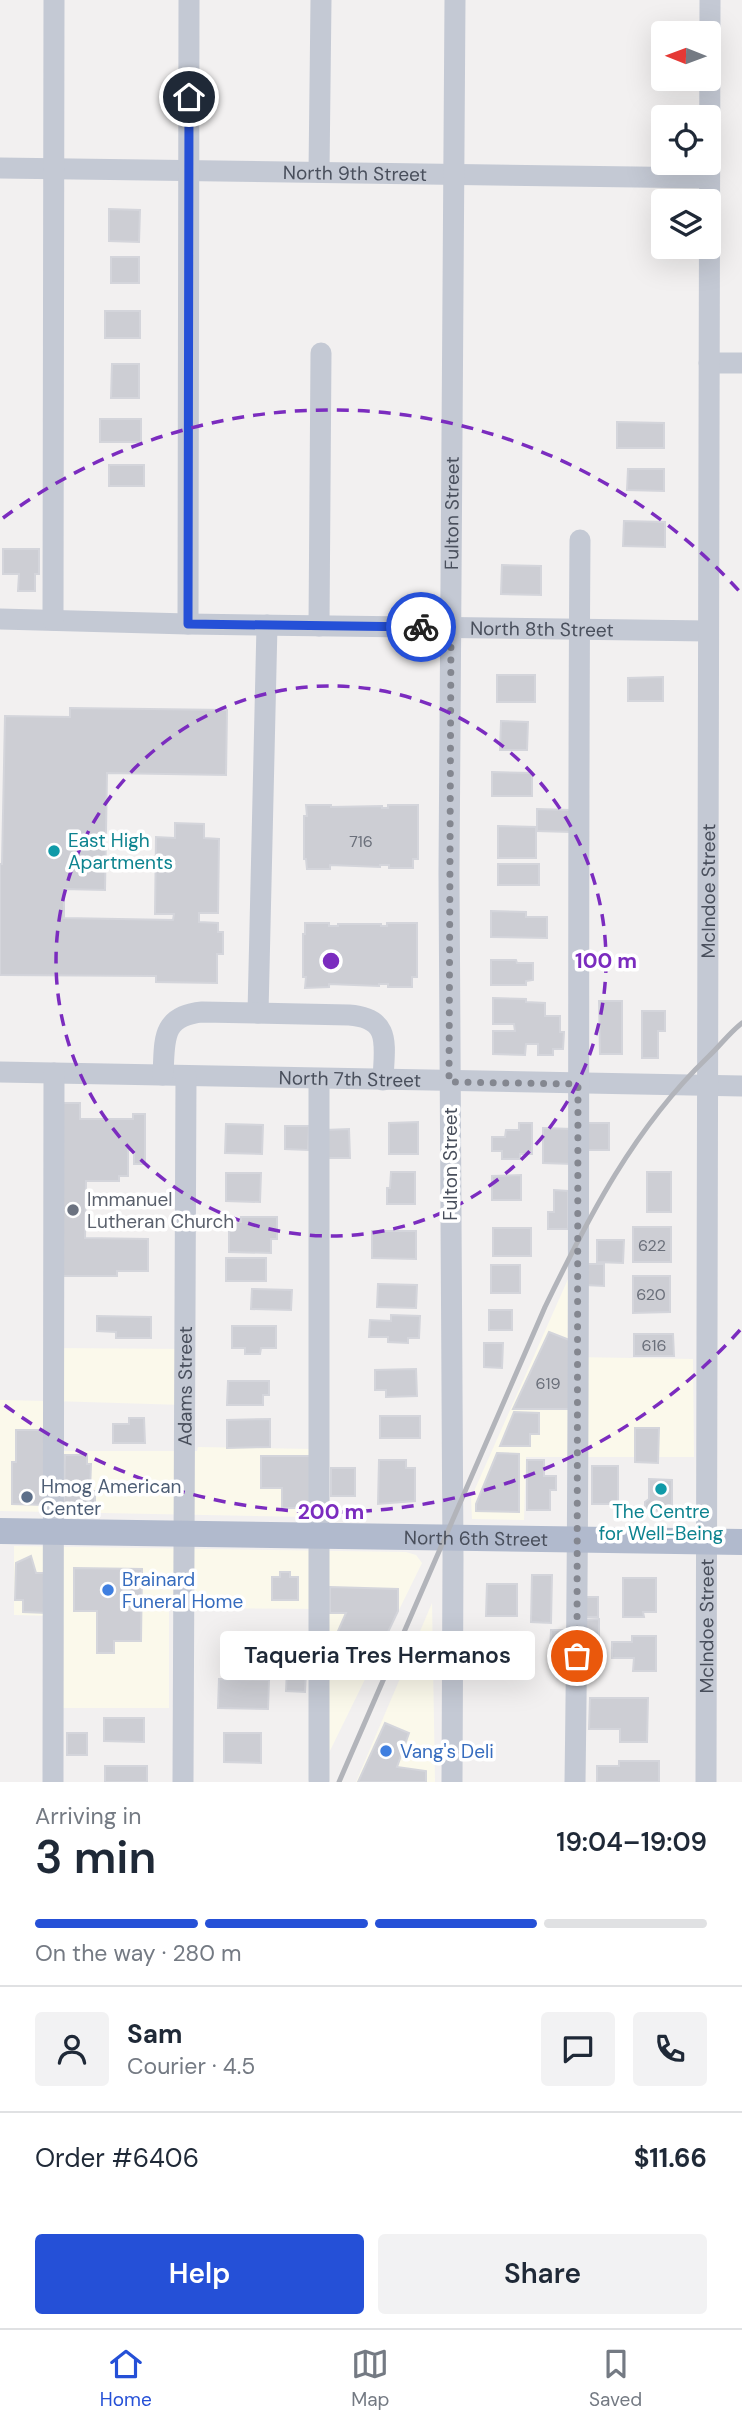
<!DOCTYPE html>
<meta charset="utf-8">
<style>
body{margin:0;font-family:"DM Sans",sans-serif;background:#f2f2f3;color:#1f2937;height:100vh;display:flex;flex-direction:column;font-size:26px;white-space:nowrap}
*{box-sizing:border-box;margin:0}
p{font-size:23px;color:#747a83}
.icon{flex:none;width:38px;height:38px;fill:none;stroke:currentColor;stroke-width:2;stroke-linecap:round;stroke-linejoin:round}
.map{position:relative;height:1782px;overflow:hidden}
.details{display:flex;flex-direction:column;background:#fff;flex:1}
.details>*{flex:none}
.needle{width:46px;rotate:271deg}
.fabs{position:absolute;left:651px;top:21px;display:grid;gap:14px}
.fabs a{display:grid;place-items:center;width:70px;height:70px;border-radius:7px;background:#fff;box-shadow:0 7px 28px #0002;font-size:35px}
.pin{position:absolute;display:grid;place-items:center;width:60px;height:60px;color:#fff;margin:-30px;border:4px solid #fff;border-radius:50%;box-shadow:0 2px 7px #0007}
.courier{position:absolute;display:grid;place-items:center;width:70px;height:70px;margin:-35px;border:5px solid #2550d7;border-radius:50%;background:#fff;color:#222;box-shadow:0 2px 9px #0007}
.bubble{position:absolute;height:49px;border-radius:7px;background:#fff;box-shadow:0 7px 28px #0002;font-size:23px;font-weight:600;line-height:49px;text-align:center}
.summary em{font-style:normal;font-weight:600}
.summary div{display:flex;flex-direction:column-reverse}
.summary{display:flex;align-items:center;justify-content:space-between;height:119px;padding:0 35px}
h1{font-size:46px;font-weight:600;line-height:52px}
.bar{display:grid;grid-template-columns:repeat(4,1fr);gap:10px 7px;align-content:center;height:84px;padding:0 35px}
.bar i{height:9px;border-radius:5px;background:#e0e1e3}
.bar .current{background:#2550d7}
.bar p{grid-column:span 4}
.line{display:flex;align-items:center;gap:18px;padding:0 35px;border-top:2px solid #e0e1e3}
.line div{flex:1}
.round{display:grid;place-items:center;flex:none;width:74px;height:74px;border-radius:7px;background:#f2f2f3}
.primary-button{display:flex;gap:14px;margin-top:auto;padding:14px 35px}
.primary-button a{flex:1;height:80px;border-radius:7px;background:#2550d7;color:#fff;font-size:28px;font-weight:600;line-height:80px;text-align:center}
.primary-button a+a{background:#f2f2f3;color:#1f2937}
.dock{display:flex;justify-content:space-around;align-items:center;height:98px;border-top:2px solid #e0e1e3;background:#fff;font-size:19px;color:#747a83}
.dock a{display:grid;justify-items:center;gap:4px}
.dock .current{color:#2550d7}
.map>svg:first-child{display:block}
</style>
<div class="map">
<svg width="742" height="1782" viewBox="0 0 742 1782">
<rect width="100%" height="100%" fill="#f2f0f0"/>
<g fill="#fbf9eb">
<path d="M572,1270V1357L693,1359L694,1457H526L524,1520L472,1519L471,1498Z"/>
<path d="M52,1348L185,1349L184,1405L52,1401Z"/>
<path d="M0,1400L45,1401V1451H197L198,1447L313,1449L312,1517L0,1511Z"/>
<path d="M14,1546L406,1552L416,1555L422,1563L323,1765L322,1609L169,1608V1708H55L56,1616L14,1615Z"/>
<path d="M432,1603L435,1782H356Z"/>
</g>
<g fill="#cdced4" stroke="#d4d5db" stroke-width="2">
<path d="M109,209L140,210L139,242L109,241Z"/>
<rect x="111" y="257" width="28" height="26"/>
<rect x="105" y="311" width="35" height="27"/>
<path d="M112,364H139V398H111Z"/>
<rect x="100" y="419" width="41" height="23"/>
<path d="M617,422L664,423V448H617Z"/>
<rect x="109" y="465" width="35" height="21"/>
<path d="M628,469H664V491L627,490Z"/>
<path d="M624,521L665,522V547L623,546Z"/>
<path d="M3,549H39V574H35V591H18L19,574H3Z"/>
<path d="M502,565L541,566V595L501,594Z"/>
<rect x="497" y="675" width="38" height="27"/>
<path d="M663,677V701H628V678Z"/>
<path d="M70,708L227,710L226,775L107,773L105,890L64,889V918L173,920L174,914H155L156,837L175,838V823L204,824V838L219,839L218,913H199V922L218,923V932H223V954H217V983L156,982V976L0,975V864H2L5,716L70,717Z"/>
<path d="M501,721L528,722L527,750H500Z"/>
<path d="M492,772L532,773V796H492Z"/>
<path d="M306,805H331V807L382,806V808H388V805H418V859H413V868H389V865H380V867L330,865V869H307L306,859H304V816H307Z"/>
<path d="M537,809L570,810V832L537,831Z"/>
<path d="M498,826L536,827V858H498Z"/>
<rect x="498" y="864" width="41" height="21"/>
<path d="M491,911L526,912V917H547V938L491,937Z"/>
<path d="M305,923H329V926H338V924H381V926H387V923H417V977H412V987H388V984H379V986L329,984V987L305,988L306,977H303V934H305Z"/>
<path d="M491,960H516L517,963H533V980L526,981V985H491Z"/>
<path d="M493,998L526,999V1002L545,1003V1016H560V1032H564L563,1049H553V1055H538V1044H526L525,1055L493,1054V1031H515L514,1024H493Z"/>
<path d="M599,1001H622V1054H600Z"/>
<path d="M642,1011H665V1031H658V1058H642Z"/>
<path d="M56,1103H80V1119H133V1114H145V1164H134V1150H128V1176H119V1181H86L85,1238L148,1239V1271H117V1276H60Z"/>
<path d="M418,1122V1154H389V1123Z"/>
<path d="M519,1123H532V1154H520V1159H502V1151H492V1137H505L506,1130H519Z"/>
<rect x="583" y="1123" width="26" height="27"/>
<path d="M226,1124L263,1125L262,1154L225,1153Z"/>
<path d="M285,1126H309L308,1150L285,1149Z"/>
<path d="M543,1128L572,1129V1164L543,1163Z"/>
<path d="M349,1129L350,1158H326L325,1130Z"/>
<path d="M391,1172H415V1204H387V1188H390Z"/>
<rect x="647" y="1172" width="24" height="40"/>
<path d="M226,1173H261L260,1202L226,1201Z"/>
<path d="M521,1175V1200H492V1176Z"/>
<path d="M554,1190L568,1191V1229H548V1212H554Z"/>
<path d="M241,1217H277V1239H271V1253L229,1252V1222H241Z"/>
<rect x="633" y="1227" width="38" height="35"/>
<rect x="493" y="1228" width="38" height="28"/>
<path d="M372,1231H416V1259L372,1258Z"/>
<path d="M597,1240H624L623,1263L597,1262Z"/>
<rect x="226" y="1258" width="40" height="23"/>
<path d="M585,1264H604V1286L585,1285Z"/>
<rect x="491" y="1265" width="29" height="28"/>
<path d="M633,1276H670V1312L633,1313Z"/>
<path d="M378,1284L417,1285L416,1308L377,1307Z"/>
<path d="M252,1289L292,1290L291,1310L251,1309Z"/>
<rect x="489" y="1310" width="23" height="20"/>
<path d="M391,1315L420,1316L419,1338H408V1343L388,1342V1337H369L370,1320L391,1321Z"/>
<path d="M97,1316L151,1317V1338H116V1332L97,1331Z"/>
<path d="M232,1326H276V1348H261L260,1354H245V1348H232Z"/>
<path d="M549,1332L572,1341V1409H513Z"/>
<path d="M634,1334H673L674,1356H634Z"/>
<path d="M484,1343H503L502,1368L484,1367Z"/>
<path d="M416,1369L417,1396L386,1397V1390H375V1370Z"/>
<path d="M228,1381H269V1395H263V1405H227Z"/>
<path d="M514,1412L539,1413V1434H530V1446H500Z"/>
<rect x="380" y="1416" width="40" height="22"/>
<path d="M129,1418H144L145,1443H113V1424H129Z"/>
<path d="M270,1419V1447L227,1448V1420Z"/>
<path d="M635,1428H659L658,1463L635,1462Z"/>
<path d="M16,1430H44V1505L12,1504V1462H16Z"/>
<path d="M497,1453L519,1454V1512L476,1511V1504Z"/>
<path d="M65,1455H87V1464H91L90,1491H95V1504L64,1503Z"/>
<path d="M261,1456H311V1508H282V1488H261Z"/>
<path d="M379,1460H406V1468H415V1501L378,1504Z"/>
<path d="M527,1460H544V1476H556V1490H550V1510H527Z"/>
<rect x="592" y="1466" width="26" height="38"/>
<rect x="331" y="1468" width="24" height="28"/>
<path d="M649,1479L672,1480V1510L651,1511L645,1507V1502L649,1499Z"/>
<path d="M31,1556L36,1573H47V1613L23,1612V1600H15L16,1563Z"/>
<path d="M74,1568L142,1569L141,1641H114V1653H97V1611H74Z"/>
<path d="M280,1572H290V1577H298V1600H272V1577H280Z"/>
<path d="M532,1575H552L551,1623L531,1622Z"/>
<path d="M623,1578H656V1612H643L644,1617H623Z"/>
<path d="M487,1584H517V1616H486Z"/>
<path d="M330,1587L398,1589V1611L369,1672L324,1663L346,1613H330Z"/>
<rect x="581" y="1597" width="17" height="20"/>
<path d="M599,1619V1638L581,1639V1620Z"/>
<path d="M551,1630H571V1651H550Z"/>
<rect x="478" y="1636" width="36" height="33"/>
<path d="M632,1636H656V1671H633L634,1658H612V1642H632Z"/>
<path d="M287,1670L306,1671L305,1692L286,1691Z"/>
<path d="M219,1679L269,1680L268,1709L218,1708Z"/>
<path d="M590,1698H648L647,1742H620V1729H589Z"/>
<path d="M104,1718H144V1742L104,1741Z"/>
<path d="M385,1723L409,1733L397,1767L426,1771V1782H358Z"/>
<rect x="67" y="1733" width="20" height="22"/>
<path d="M224,1733H261V1763L224,1762Z"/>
<path d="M619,1761H659V1782H597V1766H619Z"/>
<rect x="105" y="1766" width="42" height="16"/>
</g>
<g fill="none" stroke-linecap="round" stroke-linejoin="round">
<g stroke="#c4c9d4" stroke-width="21">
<path id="s1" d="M0,168L709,178"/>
<path d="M319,172L321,0"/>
<path d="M709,363H742"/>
<path id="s2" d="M0,619L188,624L708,631"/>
<path d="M53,620L54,0"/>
<path d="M188,624L189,0"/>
<path d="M319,626L321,353"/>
<path d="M258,1013L267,625"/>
<path id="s3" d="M0,1072L742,1086"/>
<path d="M163,1075C165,1042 160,1016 202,1012L349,1015C393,1018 384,1047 383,1080"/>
<path d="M319,1780V1079"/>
<path d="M53,1782L54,1073"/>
<path id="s4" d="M183,1782L186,1076"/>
<path id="s5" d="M452,1782L453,1559L449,873L455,0"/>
<path d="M575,1782C581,1368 577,954 580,540"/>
<path id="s6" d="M706,1782L710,0"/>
</g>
<path stroke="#b1bacd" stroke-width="26" id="s7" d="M0,1531L742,1542"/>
<path stroke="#b2b4ba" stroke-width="5" d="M339,1782L545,1307C589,1216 634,1128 708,1057C720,1046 729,1033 742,1023"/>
</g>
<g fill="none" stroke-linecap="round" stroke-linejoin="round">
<path stroke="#848790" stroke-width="7" stroke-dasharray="0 12.6" d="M421,627H451L449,1082L578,1084L577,1656"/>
<path stroke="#2550d7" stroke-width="9" d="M189,97L188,624L421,627"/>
</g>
<g fill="none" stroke="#7b2cbf" stroke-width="3.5" stroke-dasharray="12 9">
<circle cx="331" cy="961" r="275"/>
<path d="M740 1330A551 551 0 0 1 3 1404M3 518A551 551 0 0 1 740 592"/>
</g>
<g fill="#0f9aa8" stroke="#fff" stroke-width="2.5">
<circle cx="54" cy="851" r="7"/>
<circle cx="661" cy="1489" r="7"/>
</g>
<circle fill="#6b7280" stroke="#fff" stroke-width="2.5" cx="73" cy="1210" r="7"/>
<circle fill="#5c6f8a" stroke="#fff" stroke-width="2.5" cx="27" cy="1497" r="7"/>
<g fill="#3f7fe0" stroke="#fff" stroke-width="2.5">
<circle cx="108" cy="1590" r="7"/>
<circle cx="386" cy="1751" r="7"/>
</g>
<g text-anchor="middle" stroke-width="7" stroke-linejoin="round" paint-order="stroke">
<g font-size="16" fill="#6a6f7a">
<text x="361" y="847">716</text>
<text x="652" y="1251">622</text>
<text x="651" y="1300">620</text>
<text x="654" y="1351">616</text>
<text x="548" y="1389">619</text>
</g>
<g font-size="19" fill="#494f5c" stroke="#fff">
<text dy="7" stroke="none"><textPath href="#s1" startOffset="355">North 9th Street</textPath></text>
<text dy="7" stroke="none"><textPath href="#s5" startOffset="1269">Fulton Street</textPath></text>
<text dy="7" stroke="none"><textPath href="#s2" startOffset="542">North 8th Street</textPath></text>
<text dy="7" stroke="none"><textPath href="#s6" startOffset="891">McIndoe Street</textPath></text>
<text dy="7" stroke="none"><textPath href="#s3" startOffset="350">North 7th Street</textPath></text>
<text transform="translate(450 1164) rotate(-90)" y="7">Fulton Street</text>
<text dy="7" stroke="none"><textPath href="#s4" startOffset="396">Adams Street</textPath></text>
<text dy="7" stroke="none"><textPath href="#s7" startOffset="476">North 6th Street</textPath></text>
<text dy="7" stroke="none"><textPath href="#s6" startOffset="156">McIndoe Street</textPath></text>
</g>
<g font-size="19" fill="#0d838f" stroke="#fff" text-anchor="start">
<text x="68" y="847">East High<tspan x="68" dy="22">Apartments</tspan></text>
<text x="661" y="1518" text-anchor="middle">The Centre<tspan x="661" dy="22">for Well-Being</tspan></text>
</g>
<g font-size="19" fill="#5b616d" stroke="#fff" text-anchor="start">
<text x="87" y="1206">Immanuel<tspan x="87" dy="22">Lutheran Church</tspan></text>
</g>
<g font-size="19" fill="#4e5e75" stroke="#fff" text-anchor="start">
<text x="41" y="1493">Hmog American<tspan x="41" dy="22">Center</tspan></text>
</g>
<g font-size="19" fill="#366cbe" stroke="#fff" text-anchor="start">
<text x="122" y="1586">Brainard<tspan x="122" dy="22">Funeral Home</tspan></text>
<text x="400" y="1758">Vang's Deli</text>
</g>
</g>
<circle cx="331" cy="961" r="10" fill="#7b2cbf" stroke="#fff" stroke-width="3.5"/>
<g font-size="21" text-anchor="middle" font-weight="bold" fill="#7b2cbf" stroke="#fff" stroke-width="7" stroke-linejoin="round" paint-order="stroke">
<text x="606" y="968">100 m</text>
<text x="331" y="1519">200 m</text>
</g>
</svg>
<div class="fabs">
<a><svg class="needle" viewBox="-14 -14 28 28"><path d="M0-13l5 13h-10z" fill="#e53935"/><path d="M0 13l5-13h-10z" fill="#747a83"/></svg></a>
<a><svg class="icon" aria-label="locate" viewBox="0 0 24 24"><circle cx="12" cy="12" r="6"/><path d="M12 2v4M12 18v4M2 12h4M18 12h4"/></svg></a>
<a><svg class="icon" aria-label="layers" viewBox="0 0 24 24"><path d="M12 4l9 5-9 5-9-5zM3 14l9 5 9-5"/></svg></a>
</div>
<div class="pin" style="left:577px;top:1656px;background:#ea580c"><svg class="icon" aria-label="bag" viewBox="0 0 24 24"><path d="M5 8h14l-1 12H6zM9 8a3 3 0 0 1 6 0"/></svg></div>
<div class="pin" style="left:189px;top:97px;background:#1f2937"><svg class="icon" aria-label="home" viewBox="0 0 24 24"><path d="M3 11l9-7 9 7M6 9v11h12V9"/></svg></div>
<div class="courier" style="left:421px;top:627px"><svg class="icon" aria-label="bike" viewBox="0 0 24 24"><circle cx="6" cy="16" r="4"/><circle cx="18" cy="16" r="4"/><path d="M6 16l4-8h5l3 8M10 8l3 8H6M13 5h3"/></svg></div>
<div class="bubble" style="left:220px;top:1631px;width:315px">Taqueria Tres Hermanos</div>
</div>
<section class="details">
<div class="summary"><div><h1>3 min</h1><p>Arriving in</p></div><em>19:04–19:09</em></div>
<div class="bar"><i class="current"></i><i class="current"></i><i class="current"></i><i></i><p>On the way · 280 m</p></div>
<div class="line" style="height:126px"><a class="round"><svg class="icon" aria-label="person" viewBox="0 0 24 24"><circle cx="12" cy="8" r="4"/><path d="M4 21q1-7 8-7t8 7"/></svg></a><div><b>Sam</b><p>Courier · 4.5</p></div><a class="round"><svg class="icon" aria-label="chat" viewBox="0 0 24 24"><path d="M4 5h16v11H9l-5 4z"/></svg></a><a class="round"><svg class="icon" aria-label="phone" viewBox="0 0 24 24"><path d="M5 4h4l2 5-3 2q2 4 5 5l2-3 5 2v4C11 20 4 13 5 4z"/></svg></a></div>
<div class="line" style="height:91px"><div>Order #6406</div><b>$11.66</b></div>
<div class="primary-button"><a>Help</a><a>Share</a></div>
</section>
<nav class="dock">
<a class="current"><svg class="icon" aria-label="home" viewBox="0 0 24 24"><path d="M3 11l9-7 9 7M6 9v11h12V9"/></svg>Home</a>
<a><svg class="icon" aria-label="map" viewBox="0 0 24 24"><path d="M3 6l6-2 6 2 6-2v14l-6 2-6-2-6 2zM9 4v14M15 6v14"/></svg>Map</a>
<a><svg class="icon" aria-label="saved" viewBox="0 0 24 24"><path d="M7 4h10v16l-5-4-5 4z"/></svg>Saved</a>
</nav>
